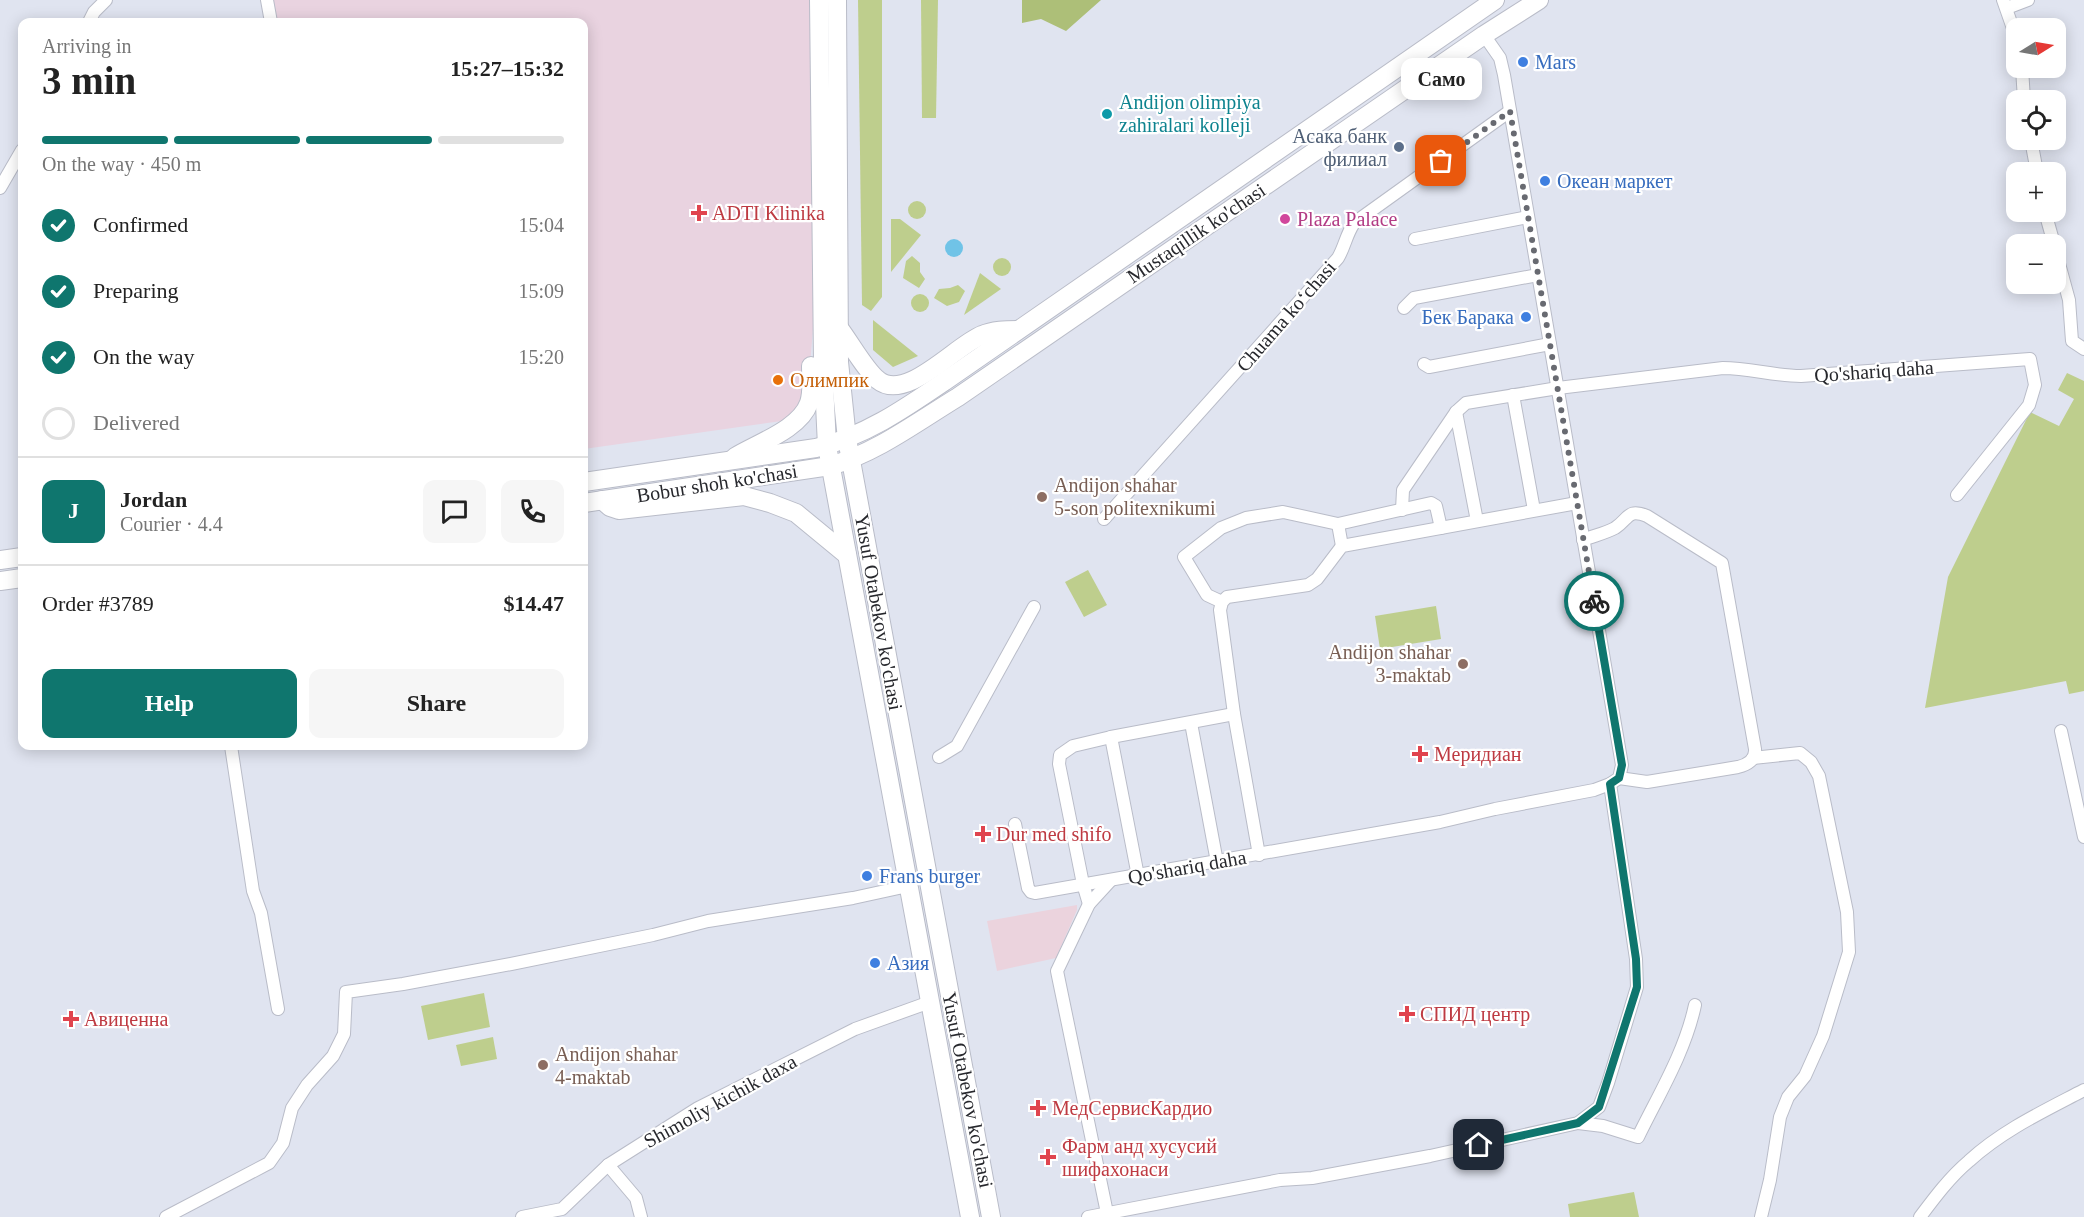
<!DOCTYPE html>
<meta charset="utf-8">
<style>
body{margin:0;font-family:Georgia,serif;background:#f6f6f6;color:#222;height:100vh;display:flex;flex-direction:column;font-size:22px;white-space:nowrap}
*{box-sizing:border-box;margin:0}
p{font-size:20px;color:#767676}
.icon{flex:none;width:33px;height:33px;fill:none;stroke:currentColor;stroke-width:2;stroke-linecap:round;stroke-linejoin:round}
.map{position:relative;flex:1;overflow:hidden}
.drawer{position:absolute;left:18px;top:18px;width:570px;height:732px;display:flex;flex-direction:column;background:#fff;border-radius:12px;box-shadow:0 3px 15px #0003}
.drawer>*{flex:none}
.needle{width:39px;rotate:79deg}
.tools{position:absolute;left:2006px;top:18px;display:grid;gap:12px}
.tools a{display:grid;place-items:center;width:60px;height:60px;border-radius:12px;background:#fff;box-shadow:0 3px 15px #0003;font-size:30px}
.pin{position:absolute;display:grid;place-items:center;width:51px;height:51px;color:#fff;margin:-26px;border-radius:12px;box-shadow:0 3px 9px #0006}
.courier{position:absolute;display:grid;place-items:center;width:60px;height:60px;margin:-30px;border:4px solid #0f766e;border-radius:50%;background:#fff;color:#222;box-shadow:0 2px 8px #0007}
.bubble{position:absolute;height:42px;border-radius:12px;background:#fff;box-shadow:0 3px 15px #0003;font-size:20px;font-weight:600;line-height:42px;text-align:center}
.headline em{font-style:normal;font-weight:600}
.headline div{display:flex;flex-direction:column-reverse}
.headline{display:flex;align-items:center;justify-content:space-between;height:102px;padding:0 24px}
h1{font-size:39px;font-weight:600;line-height:45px}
.bar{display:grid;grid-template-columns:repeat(4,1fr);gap:9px 6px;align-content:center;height:72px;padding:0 24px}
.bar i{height:8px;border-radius:4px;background:#e0e0e0}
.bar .current{background:#0f766e}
.bar p{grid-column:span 4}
.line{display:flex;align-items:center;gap:15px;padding:0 24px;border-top:2px solid #e0e0e0}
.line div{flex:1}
.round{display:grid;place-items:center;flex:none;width:63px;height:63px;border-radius:12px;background:#f6f6f6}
ol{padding:0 24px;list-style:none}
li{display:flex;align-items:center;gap:18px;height:66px}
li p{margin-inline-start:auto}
li .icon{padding:6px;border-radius:50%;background:#0f766e;color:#fff;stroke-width:4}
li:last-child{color:#767676}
li i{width:33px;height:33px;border:3px solid #e0e0e0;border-radius:50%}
.primary-button{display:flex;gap:12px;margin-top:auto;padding:12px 24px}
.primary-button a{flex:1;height:69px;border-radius:12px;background:#0f766e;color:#fff;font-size:24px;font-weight:600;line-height:69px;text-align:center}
.primary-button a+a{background:#f6f6f6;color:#222}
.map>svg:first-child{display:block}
</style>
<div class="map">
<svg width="2084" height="1217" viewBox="0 0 2084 1217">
<rect width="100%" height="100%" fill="#e0e4f0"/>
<path fill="#ebd3dd" d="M1077,905V910L1056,958L997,971L987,921Z"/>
<path fill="#e9d3e0" d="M273,0H811L816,291L808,391L796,419L584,449V22H277Z"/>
<g fill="#bece8d">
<path d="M858,0H882V297L871,311L862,305Z"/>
<path d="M921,0H938L936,118H922Z"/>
<circle cx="917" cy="210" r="9"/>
<path d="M891,219H900L921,235L891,272Z"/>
<path d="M912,256L920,263V272L925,279L919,288L903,278L906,261Z"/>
<circle cx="1002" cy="267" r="9"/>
<path d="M980,273L1001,289L964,315Z"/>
<path d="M958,285L965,291L959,302L947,306L934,298L939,289L950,288Z"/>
<circle cx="920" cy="303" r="9"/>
<path d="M873,320L918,356L893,367L873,350Z"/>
<path d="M2067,373L2084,381V691L2069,694L2066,681L1925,708L1948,577L2030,412L2059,426L2074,399L2058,390Z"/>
<path d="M1088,570L1107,605L1084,617L1065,582Z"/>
<path d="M1436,606L1441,639L1380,649L1375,616Z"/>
<path d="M484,993L490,1027L428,1040L421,1006Z"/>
<path d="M493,1037L497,1059L461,1066L456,1045Z"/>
<path d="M1634,1192L1639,1217H1570L1568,1204Z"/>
</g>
<path fill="#adbf78" d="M1022,0H1101L1066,31L1041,19L1022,23Z"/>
<circle fill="#70c3e7" cx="954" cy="248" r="9"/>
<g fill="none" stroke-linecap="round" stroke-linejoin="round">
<defs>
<g id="street">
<path d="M267,0L271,22"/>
<path d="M2003,0L2016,37"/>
<path d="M2007,8L2028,0"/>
<path d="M89,22L94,12L106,0"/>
<path d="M2022,68L2024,100"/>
<path d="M2031,140L2037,172"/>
<path d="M0,188L22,150"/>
<path d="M2045,212L2054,244"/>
<path d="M1415,239L1528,217"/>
<path d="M2055,249L2069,300L2072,341L2084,349"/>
<path d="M1404,308L1414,298L1538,275"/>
<path d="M1424,364L1429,367L1550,344"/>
<path d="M1513,395L1534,510"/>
<path d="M1456,412L1477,521"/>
<path d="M1402,510L1403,490L1456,412L1466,403L1558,388L1723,368C1749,368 1775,376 1801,376L2030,359L2035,385L2029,405L1957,495"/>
<path d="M1104,519L1338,258C1345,246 1346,235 1354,223L1510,111"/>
<path d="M1583,540C1593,536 1606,533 1615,528C1629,519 1627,508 1647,516L1722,563L1755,749C1756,760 1747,765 1738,767L1647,782L1619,778"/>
<path d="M1342,546L1338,524L1431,503L1436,506L1441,528"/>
<path d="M1222,602L1207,595L1184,557L1221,528L1246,518L1283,512L1338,524"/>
<path d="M1191,723L1217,862"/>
<path d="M2061,731L2084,837"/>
<path d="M1111,737L1138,876"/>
<path d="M231,746L253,891L261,913L278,1009"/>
<path d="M939,757L957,746L1034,607"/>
<path d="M1753,758L1800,753L1811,762L1819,776L1847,912L1849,952L1823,1036L1805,1076L1788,1097L1780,1117L1770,1180L1761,1217"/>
<path d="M1015,824L1028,888L1031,892L1035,893L1440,822L1495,809L1594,790L1610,784L1619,778L1622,765L1504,75L1500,58L1484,35"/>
<path d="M1259,855L1234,714L1220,610L1222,602L1227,597L1308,585L1317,579L1342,546L1577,503"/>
<path d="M1089,904L1083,884L1059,764L1060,755L1073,746L1111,737L1234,714"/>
<path d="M1578,1123L1603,1126L1638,1137C1659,1094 1685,1052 1695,1005"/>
<path d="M608,1165L636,1198L641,1217"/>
<path d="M1107,1213L1057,971L1089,904L1111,880"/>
<path d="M166,1217L269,1163L283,1143L292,1108L307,1085L333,1056L344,1034L346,992L403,984L511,964L653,935L708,921L853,898L908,886"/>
<path d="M522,1217L562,1209L608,1165L698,1108L855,1029L930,1002"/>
<path d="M1088,1217L1280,1180L1312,1178L1430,1156L1578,1123L1599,1107L1608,1083L1637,987L1636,959L1610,784"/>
<path d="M1920,1217C1935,1197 1950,1177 1969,1161C2003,1130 2044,1111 2084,1090"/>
</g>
<g id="primary">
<path d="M819,0L823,362L827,446L970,1217"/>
<path d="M837,0L839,362L847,439L991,1217"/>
<path d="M839,328C850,342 865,370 878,380C906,403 956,345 982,335C993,330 1006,330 1018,330"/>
<path d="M735,457C758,443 800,429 809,403C813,391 811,378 811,366"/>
<path d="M584,482L816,448C865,436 904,409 945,381L1495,0"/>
<path d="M602,500L610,507L619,510L744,496L770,503L796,513L847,555"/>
<path d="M584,503L830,466C876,453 917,422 958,397L1484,35L1539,0"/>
<path d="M0,560L22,557"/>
<path d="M0,581L22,578"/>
</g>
</defs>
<use href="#street" stroke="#b9bcc8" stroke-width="14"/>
<use href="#primary" stroke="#b9bcc8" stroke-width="20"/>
<use href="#street" stroke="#fff" stroke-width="12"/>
<use href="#primary" stroke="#fff" stroke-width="18"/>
</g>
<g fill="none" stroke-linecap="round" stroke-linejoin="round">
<path stroke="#686a71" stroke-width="6" stroke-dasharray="0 10.8" d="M1441,161L1510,111L1594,601"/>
<path stroke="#0f766e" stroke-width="8" d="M1479,1145L1578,1123L1599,1107L1637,987L1636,959L1610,784L1619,778L1622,765L1594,601"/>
</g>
<g fill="#3f7fe0" stroke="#fff" stroke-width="2">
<circle cx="1523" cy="62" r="6"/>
<circle cx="1545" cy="181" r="6"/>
<circle cx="1526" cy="317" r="6"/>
<circle cx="867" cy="876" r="6"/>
<circle cx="875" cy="963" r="6"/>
</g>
<circle fill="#0f9aa8" stroke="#fff" stroke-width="2" cx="1107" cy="114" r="6"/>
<circle fill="#5c6f8a" stroke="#fff" stroke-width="2" cx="1399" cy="147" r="6"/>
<g fill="#e0444e" stroke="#fff" stroke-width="2">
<path d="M696 204h6v6h6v6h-6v6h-6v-6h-6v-6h6z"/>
<path d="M1417 745h6v6h6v6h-6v6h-6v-6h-6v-6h6z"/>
<path d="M980 825h6v6h6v6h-6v6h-6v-6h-6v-6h6z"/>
<path d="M1404 1005h6v6h6v6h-6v6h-6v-6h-6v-6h6z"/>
<path d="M68 1010h6v6h6v6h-6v6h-6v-6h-6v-6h6z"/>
<path d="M1035 1099h6v6h6v6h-6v6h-6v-6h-6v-6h6z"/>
<path d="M1045 1148h6v6h6v6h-6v6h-6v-6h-6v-6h6z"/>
</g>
<circle fill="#d1479c" stroke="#fff" stroke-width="2" cx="1285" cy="219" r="6"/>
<circle fill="#e8710a" stroke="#fff" stroke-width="2" cx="778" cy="380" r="6"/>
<g fill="#8d6e63" stroke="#fff" stroke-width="2">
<circle cx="1042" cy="497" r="6"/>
<circle cx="1463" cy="664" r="6"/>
<circle cx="543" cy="1065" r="6"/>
</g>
<g text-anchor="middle" stroke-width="4.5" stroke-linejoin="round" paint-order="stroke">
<g font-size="20" fill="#366cbe" stroke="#fff" text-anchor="start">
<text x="1535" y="69">Mars</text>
<text x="1557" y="188">Океан маркет</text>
<text x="1514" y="324" text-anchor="end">Бек Барака</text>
<text x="879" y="883">Frans burger</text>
<text x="887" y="970">Азия</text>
</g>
<g font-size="20" fill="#0d838f" stroke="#fff" text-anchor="start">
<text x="1119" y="109">Andijon olimpiya<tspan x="1119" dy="23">zahiralari kolleji</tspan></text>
</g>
<g font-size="20" fill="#4e5e75" stroke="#fff" text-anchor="end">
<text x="1387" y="143">Асака банк<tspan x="1387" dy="23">филиал</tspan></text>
</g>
<g font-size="20" fill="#be3a42" stroke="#fff" text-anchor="start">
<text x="712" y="220">ADTI Klinika</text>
<text x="1434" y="761">Меридиан</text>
<text x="996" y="841">Dur med shifo</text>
<text x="1420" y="1021">СПИД центр</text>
<text x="84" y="1026">Авиценна</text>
<text x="1052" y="1115">МедСервисКардио</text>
<text x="1062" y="1153">Фарм анд хусусий<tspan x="1062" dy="23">шифахонаси</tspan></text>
</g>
<g font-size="20" fill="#b23c85" stroke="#fff" text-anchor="start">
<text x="1297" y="226">Plaza Palace</text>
</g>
<g font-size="20" fill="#27282d" stroke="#fff">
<text transform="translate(1196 233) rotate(-34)" y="7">Mustaqillik ko'chasi</text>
<text transform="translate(1286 316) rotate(-49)" y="7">Chuama koʻchasi</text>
<text transform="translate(1874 371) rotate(-4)" y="7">Qo'shariq daha</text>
<text transform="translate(717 483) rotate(-9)" y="7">Bobur shoh ko'chasi</text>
<text transform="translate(879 612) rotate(80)" y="7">Yusuf Otabekov ko'chasi</text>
<text transform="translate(1187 867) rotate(-10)" y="7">Qo'shariq daha</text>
<text transform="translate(968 1090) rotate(79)" y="7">Yusuf Otabekov ko'chasi</text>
<text transform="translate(720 1101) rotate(-29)" y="7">Shimoliy kichik daxa</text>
</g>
<g font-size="20" fill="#c56008" stroke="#fff" text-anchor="start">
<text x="790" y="387">Олимпик</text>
</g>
<g font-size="20" fill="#785e54" stroke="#fff" text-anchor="start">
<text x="1054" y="492">Andijon shahar<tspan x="1054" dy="23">5-son politexnikumi</tspan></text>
<text x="1451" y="659" text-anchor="end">Andijon shahar<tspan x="1451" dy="23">3-maktab</tspan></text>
<text x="555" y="1061">Andijon shahar<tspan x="555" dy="23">4-maktab</tspan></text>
</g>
</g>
</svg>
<div class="tools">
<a><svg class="needle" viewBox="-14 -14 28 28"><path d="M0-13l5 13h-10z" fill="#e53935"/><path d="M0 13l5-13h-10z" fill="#767676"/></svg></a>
<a><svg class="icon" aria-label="locate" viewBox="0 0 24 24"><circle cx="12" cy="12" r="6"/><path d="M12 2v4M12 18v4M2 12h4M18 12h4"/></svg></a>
<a>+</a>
<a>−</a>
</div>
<div class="pin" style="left:1441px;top:161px;background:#ea580c"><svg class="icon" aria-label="bag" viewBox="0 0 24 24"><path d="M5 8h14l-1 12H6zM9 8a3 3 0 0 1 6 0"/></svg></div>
<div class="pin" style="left:1479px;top:1145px;background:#1f2937"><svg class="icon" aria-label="home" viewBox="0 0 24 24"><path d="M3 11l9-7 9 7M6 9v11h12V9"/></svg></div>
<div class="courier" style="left:1594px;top:601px"><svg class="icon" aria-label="bike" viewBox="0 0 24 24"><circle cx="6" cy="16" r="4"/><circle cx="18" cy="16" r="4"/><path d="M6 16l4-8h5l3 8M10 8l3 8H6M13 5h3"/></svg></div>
<div class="bubble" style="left:1401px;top:58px;width:81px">Само</div>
<section class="drawer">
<div class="headline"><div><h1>3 min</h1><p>Arriving in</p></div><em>15:27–15:32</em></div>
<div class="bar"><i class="current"></i><i class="current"></i><i class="current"></i><i></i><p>On the way · 450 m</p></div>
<ol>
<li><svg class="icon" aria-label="check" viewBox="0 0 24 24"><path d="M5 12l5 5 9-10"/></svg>Confirmed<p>15:04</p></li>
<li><svg class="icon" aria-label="check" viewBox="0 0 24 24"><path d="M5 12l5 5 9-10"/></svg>Preparing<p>15:09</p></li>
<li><svg class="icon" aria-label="check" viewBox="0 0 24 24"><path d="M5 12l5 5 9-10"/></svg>On the way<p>15:20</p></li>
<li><i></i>Delivered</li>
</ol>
<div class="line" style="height:108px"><b class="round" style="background:#0f766e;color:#fff">J</b><div><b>Jordan</b><p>Courier · 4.4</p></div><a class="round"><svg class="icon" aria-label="chat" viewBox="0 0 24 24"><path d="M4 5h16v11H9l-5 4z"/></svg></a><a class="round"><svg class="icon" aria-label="phone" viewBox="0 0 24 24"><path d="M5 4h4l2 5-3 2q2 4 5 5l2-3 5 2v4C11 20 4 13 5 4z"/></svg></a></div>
<div class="line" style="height:78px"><div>Order #3789</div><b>$14.47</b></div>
<div class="primary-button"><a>Help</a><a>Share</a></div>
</section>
</div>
